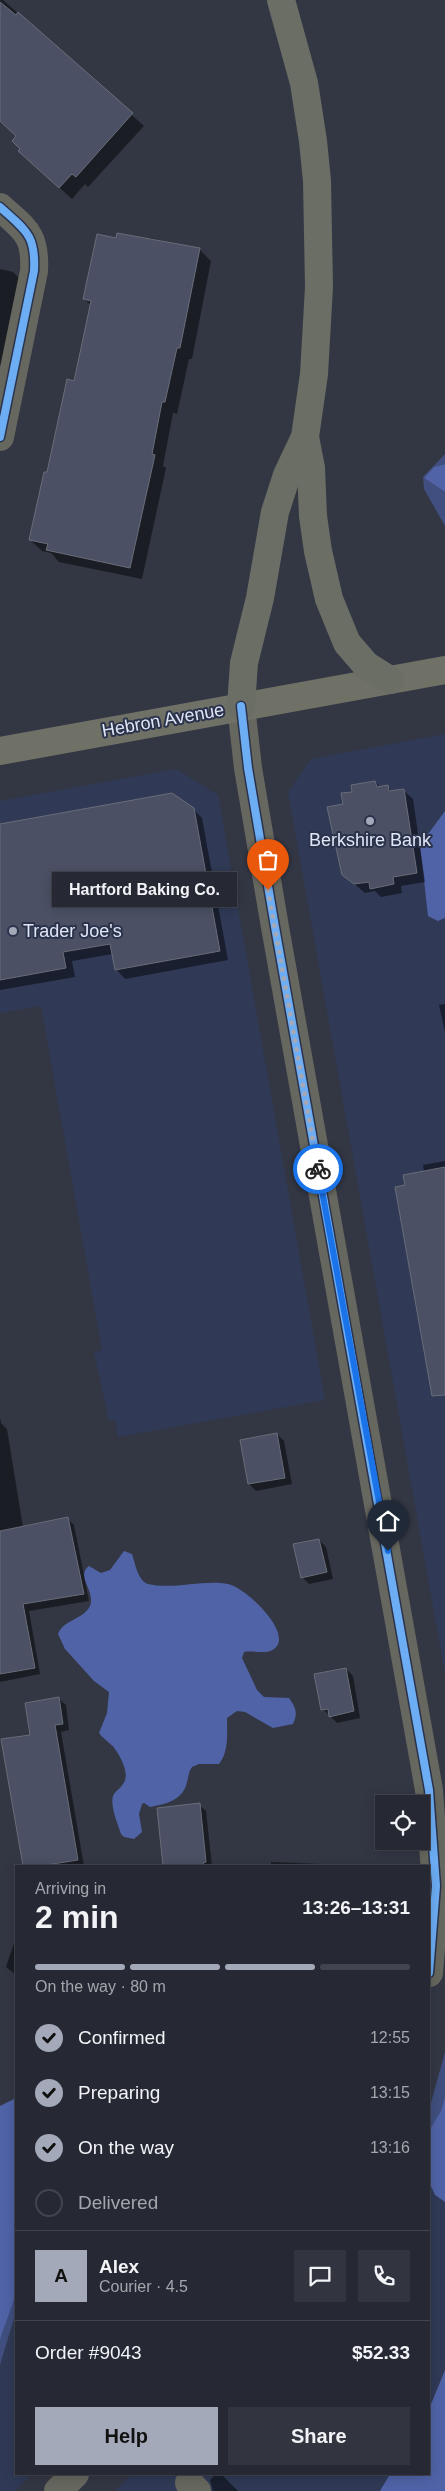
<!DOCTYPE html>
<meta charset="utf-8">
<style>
body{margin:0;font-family:Helvetica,sans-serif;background:#32353f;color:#f1f3f6;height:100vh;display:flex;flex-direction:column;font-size:19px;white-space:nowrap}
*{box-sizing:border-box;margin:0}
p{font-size:16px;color:#a4a6ac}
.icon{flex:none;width:28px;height:28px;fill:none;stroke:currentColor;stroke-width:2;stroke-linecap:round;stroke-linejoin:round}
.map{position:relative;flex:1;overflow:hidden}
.drawer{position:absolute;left:15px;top:1865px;width:415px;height:610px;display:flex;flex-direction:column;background:#262933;border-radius:0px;box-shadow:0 2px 12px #0003,0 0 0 1px #42454e}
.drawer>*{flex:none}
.buttons{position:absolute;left:375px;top:1795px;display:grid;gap:10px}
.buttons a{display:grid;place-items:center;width:55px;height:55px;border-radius:0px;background:#262933;box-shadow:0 2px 12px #0003,0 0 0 1px #42454e;font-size:25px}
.pin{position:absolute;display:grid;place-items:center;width:42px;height:42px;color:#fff;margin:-51px -21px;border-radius:50% 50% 50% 0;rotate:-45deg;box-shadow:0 0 5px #0007}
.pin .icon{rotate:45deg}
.courier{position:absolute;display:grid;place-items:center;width:50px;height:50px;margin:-25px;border:4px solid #1a73e8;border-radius:50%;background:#fff;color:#222;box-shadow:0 1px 6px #0007}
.bubble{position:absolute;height:35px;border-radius:0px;background:#262933;box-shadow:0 2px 12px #0003,0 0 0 1px #42454e;font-size:16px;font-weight:700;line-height:35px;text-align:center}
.head em{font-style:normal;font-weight:700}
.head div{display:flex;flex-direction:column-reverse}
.head{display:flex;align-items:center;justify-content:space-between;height:85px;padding:0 20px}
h1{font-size:32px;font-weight:700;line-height:38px}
.bar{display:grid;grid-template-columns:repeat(4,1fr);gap:8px 5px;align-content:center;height:60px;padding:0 20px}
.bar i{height:6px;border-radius:4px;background:#42454e}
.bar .active{background:#a3a9b8}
.bar p{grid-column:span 4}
.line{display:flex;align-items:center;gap:12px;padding:0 20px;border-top:1px solid #42454e}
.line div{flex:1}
.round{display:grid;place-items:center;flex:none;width:52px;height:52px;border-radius:0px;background:#32353f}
ol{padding:0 20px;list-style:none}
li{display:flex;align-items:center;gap:15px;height:55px}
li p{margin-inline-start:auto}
li .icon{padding:5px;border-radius:50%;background:#a3a9b8;color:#111;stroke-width:4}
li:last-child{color:#a4a6ac}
li i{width:28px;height:28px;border:2px solid #42454e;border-radius:50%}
.primary-button{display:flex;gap:10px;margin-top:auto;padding:10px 20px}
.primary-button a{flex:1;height:58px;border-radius:0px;background:#a3a9b8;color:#111;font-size:20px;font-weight:700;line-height:58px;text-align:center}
.primary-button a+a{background:#32353f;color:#f1f3f6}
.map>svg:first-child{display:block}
</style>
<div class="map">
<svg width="445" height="2491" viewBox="0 0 445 2491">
<rect width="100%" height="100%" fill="#333744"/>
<g fill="#303a56">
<path d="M445,734V811L420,845L438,921L445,918V1674L288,792L311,759Z"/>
<path d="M176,769L218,795L325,1400L118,1437L115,1420L109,1421L94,1352L102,1350L41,1006L0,1013V801Z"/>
<path d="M429,2182L435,2195L445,2202V2370L429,2409Z"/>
<path d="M16,2312V2474H32L15,2491H0V2365Z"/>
<path d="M132,2474H390L380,2491H115Z"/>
</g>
<g fill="#404f7f">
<path d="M445,454V464L434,467L424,478L445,492V526L424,489L423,477Z"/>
<path d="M445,2052V2125L429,2129V2110Z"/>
<path d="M16,2202V2312L0,2365V2205Z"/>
</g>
<g fill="#5063a7">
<path d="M445,464V492L424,478L434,467Z"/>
<path d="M445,811V918L438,921L428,916L420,845Z"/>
<path d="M124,1551L132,1554C135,1563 138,1581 148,1584C173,1590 204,1579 228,1584C245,1587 295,1634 274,1649C267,1655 252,1650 244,1652L242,1658L257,1690L264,1697L289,1698C296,1708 298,1713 293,1724L273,1728L245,1712L237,1711L227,1718C227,1733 229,1752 219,1764H199L192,1767C188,1773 189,1776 187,1782C183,1801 165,1804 150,1807L144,1803L142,1804L139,1814L142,1832L134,1839L124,1837L121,1834C118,1824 110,1807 113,1796C115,1791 120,1789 123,1784C130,1775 122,1760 117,1752C112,1743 105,1741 99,1733L107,1713L109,1692L94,1681L65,1649L58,1634C64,1619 83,1620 90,1606C96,1591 75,1576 89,1566L101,1573L110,1570Z"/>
<path d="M445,2097V2202L435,2195L429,2182V2131L441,2111Z"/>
<path d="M16,2098V2294L0,2339V2106Z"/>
<path d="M445,2370V2491H380L390,2474H429V2409Z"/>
</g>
<g fill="#0007">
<path d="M0,0H3L144,126L88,187L85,184L72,199L32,163L22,149L17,136L0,121Z"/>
<path d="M150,238L199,249L211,261L192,359H189L177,414L173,413L163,466L166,468L142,579L59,562L51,553L42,551L30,540L75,382L92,306L84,299L117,240L149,241Z"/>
<path d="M0,269L13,272L22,281L0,379Z"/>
<path d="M375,782L381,788L387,786L393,792L403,790L413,799L425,882L401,886L402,893L381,897L375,891L365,893L343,874L345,805L353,793Z"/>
<path d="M193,809L202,818L228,960L125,979L116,969L113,954L72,961L75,977L0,990V826Z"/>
<path d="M445,1004V1032L439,1005Z"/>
<path d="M445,1161V1371L406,1186L424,1173L423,1165Z"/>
<path d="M0,1417L1,1423L7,1429L23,1527L67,1518L74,1525L89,1601L29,1611L40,1674L0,1682Z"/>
<path d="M277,1434L284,1441L292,1484L256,1491L249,1484Z"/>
<path d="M319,1540L326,1547L333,1579L309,1584L302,1577Z"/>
<path d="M346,1669L353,1676L360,1718L337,1723L323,1709Z"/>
<path d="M59,1699L66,1705L69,1730L61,1732L84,1866H24L3,1740L32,1736Z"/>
<path d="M199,1805L206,1811L212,1866H164Z"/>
<path d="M271,1862L321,1864L323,1866H271Z"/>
<path d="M16,1937V1975L6,1967Z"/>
<path d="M216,2474H221L238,2491H213L210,2480Z"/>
</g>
<g fill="#4b5064" stroke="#696d78">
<path d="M0,2L16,15L18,12L133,113L76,177L72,174L59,188L18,151L20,149L12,141L16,136L0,121Z"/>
<path d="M117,233L200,248L180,348H177L165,402H162L152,454L155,455L130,568L46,550L48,544L29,540L44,472H47L67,379L74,381L91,301L83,299L97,234L116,238Z"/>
<path d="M375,781L377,787L388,785L389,791L404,789L417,873L393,877L394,884L370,889L369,882L354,884L342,875L327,807L343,804L341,793L352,792L351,785Z"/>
<path d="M172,793L194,808L220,951L115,970L110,944L63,952L66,968L0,980V824Z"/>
<path d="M445,1167V1395L432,1396L395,1187L405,1185L403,1175Z"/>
<path d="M277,1433L285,1478L248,1484L240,1440Z"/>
<path d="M68,1517L84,1594L23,1604L35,1668L0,1674V1531Z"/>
<path d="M319,1539L327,1572L301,1578L293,1544Z"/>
<path d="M346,1668L354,1711L329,1717L328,1709L321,1710L314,1674Z"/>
<path d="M59,1697L63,1724L55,1725L78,1860L40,1866H23L1,1739L30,1735L25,1703Z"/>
<path d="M200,1803L206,1862L203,1863L204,1866H163L157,1808Z"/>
</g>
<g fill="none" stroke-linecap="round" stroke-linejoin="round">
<g stroke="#66675e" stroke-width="28">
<path d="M0,207C25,230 36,234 34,271L0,437"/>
<path d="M241,706L248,768L275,927L429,1790L436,1886L429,1973"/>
<path d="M189,2483L197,2491"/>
<path d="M58,2491L75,2474"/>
</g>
<path stroke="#6f7167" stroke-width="28" d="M0,751L445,670"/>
<g stroke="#6a6e65" stroke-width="28">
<path d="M281,0L304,83L313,141L317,181L319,287L314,374L305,437L311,468L313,516L318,551L329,599L347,643L366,665L390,680"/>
<path d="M241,706L244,663L260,598L275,512L287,475L305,437"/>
</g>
<defs>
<g id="cycleway">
<path d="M0,207C25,230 36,234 34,271L0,437"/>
<path d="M241,706L248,768L275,927L429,1790L436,1886L429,1973"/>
</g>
</defs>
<use href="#cycleway" stroke="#2b334c" stroke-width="11"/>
<use href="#cycleway" stroke="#6dadf4" stroke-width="8"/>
</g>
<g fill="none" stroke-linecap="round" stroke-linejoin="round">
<path stroke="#a3a9b8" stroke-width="5" stroke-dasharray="0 9" d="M268,890L318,1169"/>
<path stroke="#1a73e8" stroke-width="6" d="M318,1169L388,1551"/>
</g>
<g fill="#a3a9b8" stroke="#2b334c" stroke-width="2">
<circle cx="370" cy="821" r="5"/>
<circle cx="13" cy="931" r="5"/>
</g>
<g text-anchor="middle" stroke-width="4" stroke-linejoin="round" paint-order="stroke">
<g font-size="18" fill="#e0e6f6" stroke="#2b334c">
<text transform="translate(163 720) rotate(-10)" y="6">Hebron Avenue</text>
</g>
<g font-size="18" fill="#e0e6f6" stroke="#2b334c">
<text x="370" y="846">Berkshire Bank</text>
<text x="23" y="937" text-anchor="start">Trader Joe's</text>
</g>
</g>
</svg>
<div class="buttons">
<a><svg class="icon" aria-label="locate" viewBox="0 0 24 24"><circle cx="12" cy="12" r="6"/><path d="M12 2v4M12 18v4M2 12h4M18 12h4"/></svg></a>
</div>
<div class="pin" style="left:268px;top:890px;background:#ea580c"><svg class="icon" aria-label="bag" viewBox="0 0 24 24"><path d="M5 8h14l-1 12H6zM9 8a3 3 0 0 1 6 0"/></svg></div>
<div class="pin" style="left:388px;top:1551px;background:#1f2937"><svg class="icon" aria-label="home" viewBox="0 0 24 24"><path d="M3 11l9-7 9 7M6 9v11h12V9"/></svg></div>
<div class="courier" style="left:318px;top:1169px"><svg class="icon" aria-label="bike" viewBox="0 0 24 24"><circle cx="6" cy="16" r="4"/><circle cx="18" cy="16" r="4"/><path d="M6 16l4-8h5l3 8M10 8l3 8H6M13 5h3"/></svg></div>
<div class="bubble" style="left:52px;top:872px;width:185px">Hartford Baking Co.</div>
<section class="drawer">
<div class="head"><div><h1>2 min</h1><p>Arriving in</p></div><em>13:26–13:31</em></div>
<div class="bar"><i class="active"></i><i class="active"></i><i class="active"></i><i></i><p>On the way · 80 m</p></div>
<ol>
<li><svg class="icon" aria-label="check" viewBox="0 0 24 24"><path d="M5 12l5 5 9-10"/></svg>Confirmed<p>12:55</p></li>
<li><svg class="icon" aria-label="check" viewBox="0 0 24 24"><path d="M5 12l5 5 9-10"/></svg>Preparing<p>13:15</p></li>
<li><svg class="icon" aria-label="check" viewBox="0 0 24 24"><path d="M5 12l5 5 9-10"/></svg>On the way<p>13:16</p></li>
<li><i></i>Delivered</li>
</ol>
<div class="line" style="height:90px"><b class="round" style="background:#a3a9b8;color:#111">A</b><div><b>Alex</b><p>Courier · 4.5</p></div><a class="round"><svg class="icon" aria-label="chat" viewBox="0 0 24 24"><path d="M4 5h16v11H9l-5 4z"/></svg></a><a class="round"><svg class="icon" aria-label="phone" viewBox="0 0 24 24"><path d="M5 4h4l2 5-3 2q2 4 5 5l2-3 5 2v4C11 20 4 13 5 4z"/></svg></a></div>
<div class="line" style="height:65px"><div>Order #9043</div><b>$52.33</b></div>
<div class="primary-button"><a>Help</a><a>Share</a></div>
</section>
</div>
